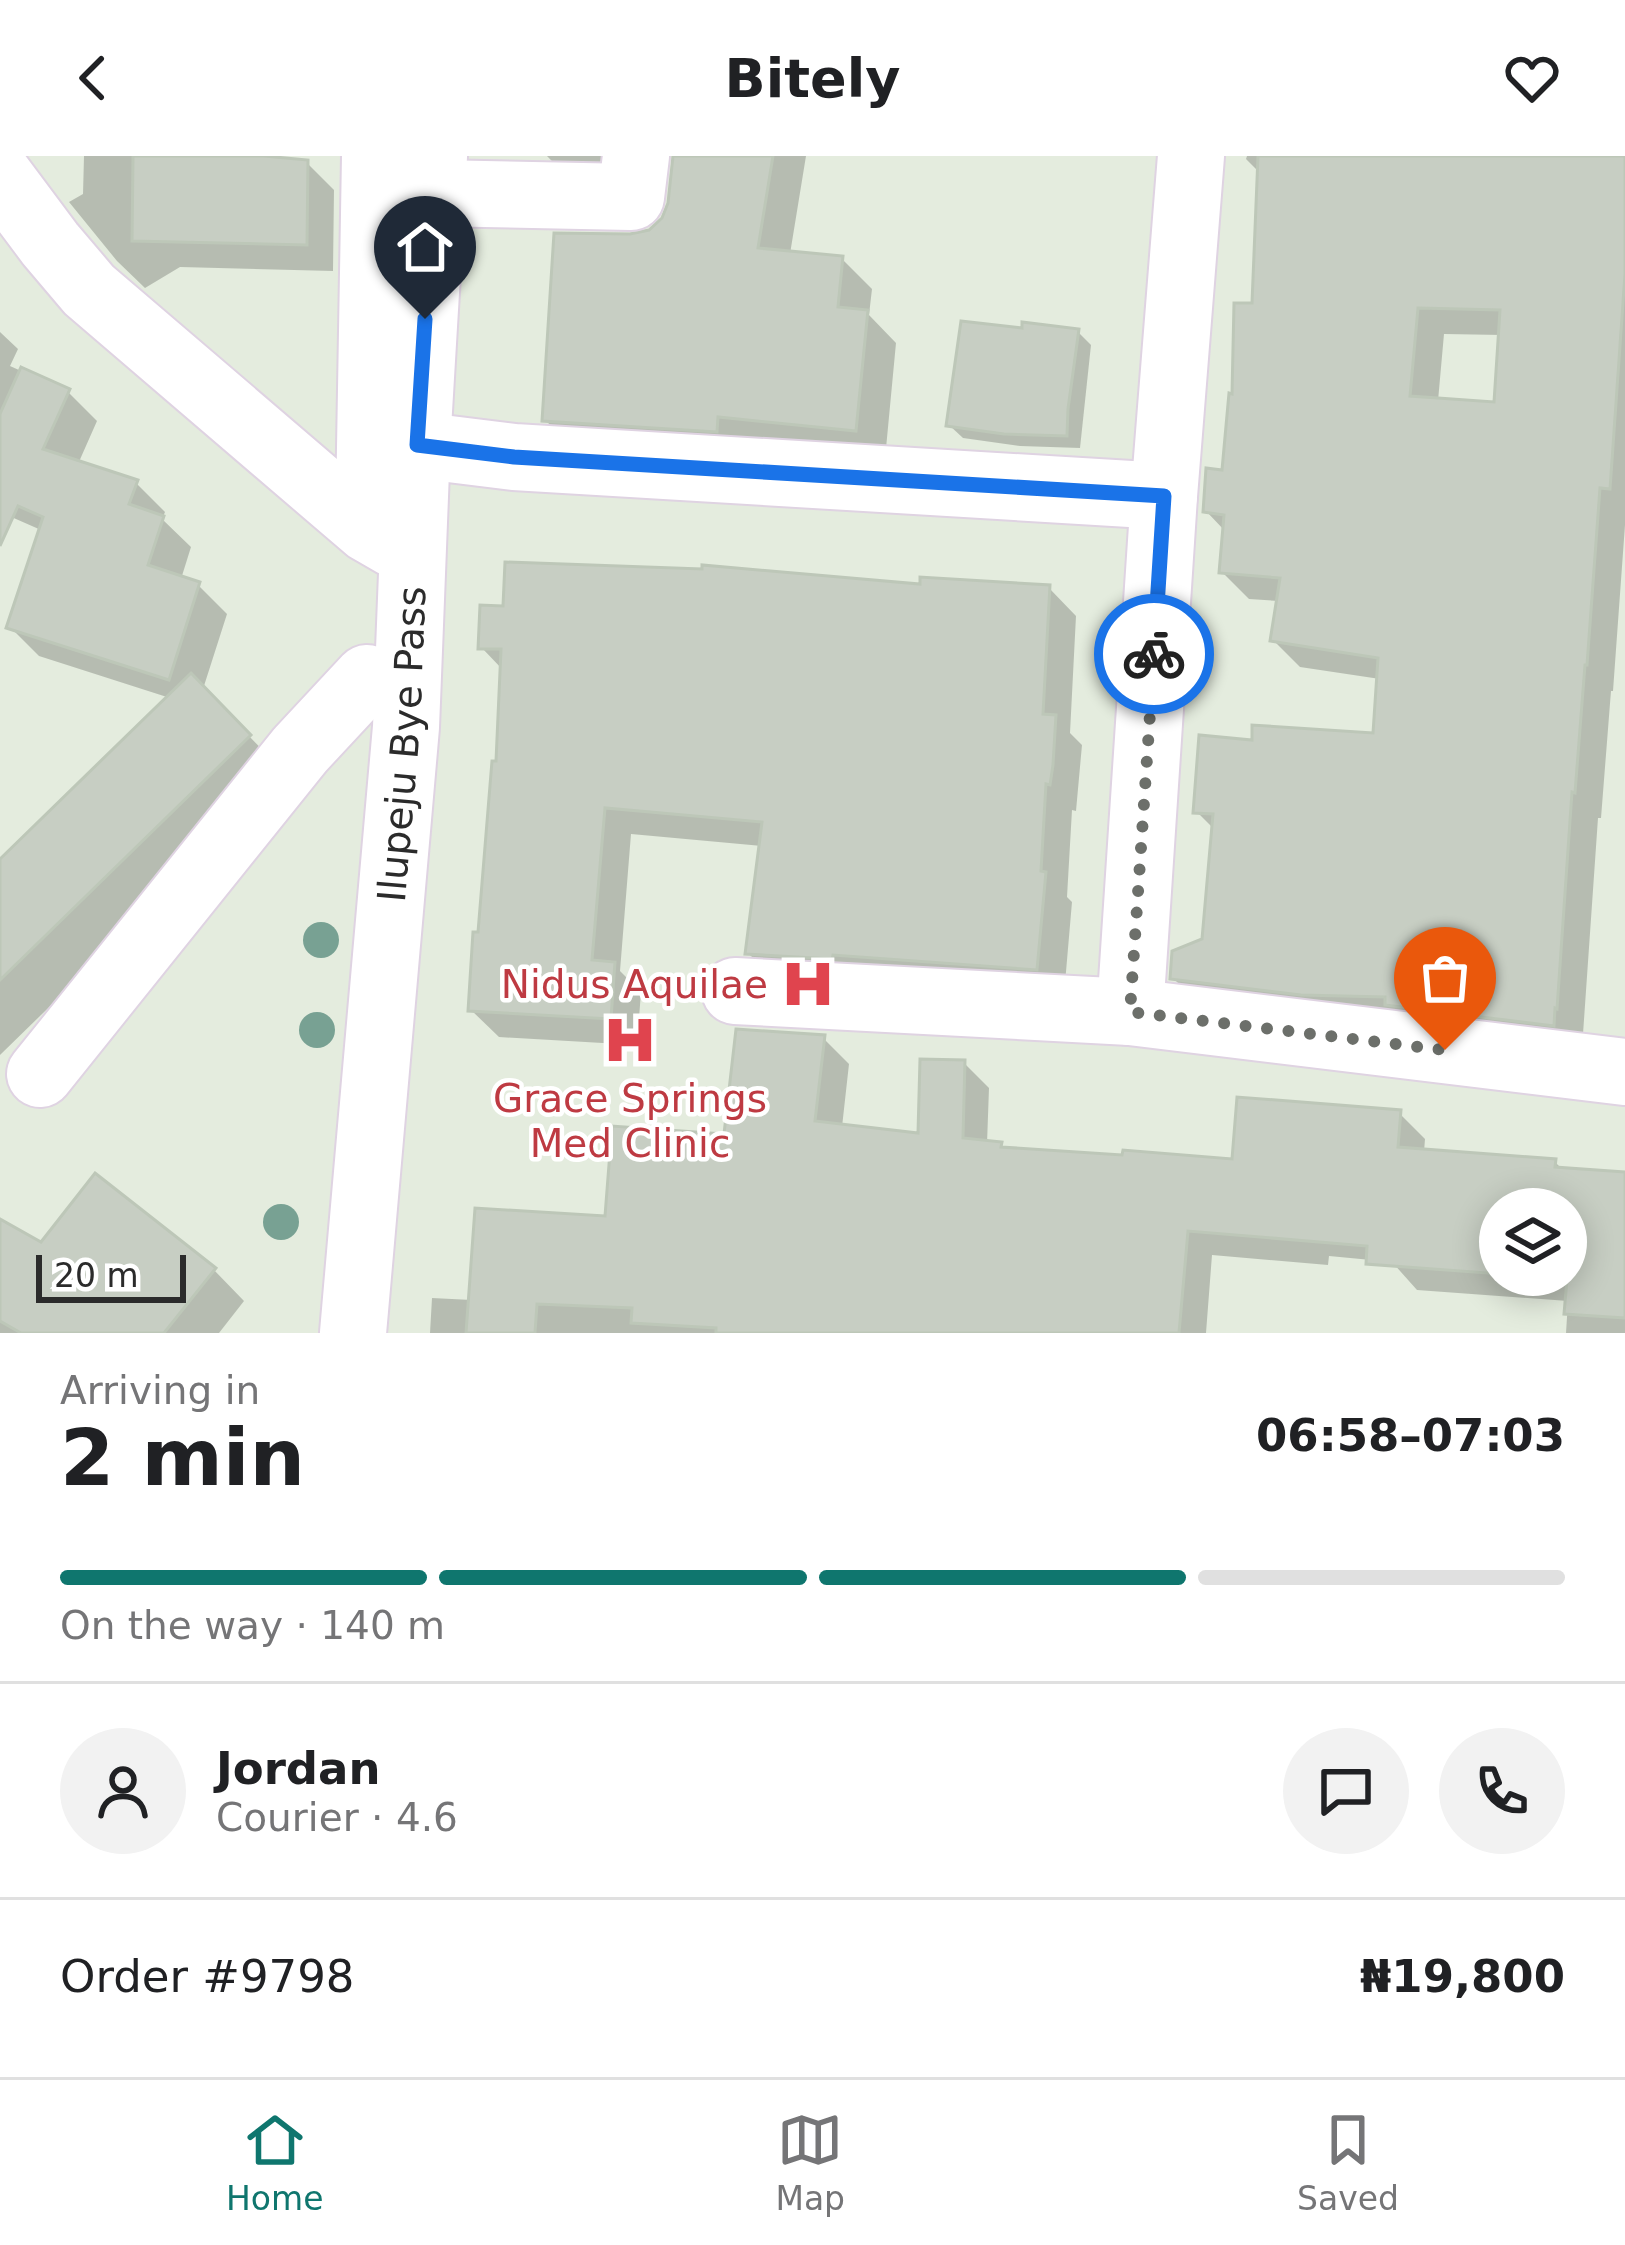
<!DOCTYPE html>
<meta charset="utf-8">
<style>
body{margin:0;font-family:"DejaVu Sans",sans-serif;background:#f2f2f2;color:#202124;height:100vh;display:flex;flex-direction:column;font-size:45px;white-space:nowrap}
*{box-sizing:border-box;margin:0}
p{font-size:39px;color:#757577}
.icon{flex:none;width:66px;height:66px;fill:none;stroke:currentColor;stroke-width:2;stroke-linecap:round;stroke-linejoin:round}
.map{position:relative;height:1177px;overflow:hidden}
.side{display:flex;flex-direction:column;background:#fff;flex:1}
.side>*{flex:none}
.fabs{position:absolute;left:1479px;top:1032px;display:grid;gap:24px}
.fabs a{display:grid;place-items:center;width:108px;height:108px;border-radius:50%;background:#fff;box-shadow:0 6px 30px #0003;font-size:60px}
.scale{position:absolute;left:36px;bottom:30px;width:150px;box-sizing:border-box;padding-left:12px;border:6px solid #2b2b2b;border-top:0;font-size:33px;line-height:42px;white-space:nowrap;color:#2b2b2b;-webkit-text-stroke:9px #fff;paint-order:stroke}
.pin{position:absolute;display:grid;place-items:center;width:102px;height:102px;color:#fff;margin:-123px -51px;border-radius:50% 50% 50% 0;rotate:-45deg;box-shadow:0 0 12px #0007}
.pin .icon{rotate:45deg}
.courier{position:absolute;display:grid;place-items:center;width:120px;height:120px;margin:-60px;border:9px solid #1a73e8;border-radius:50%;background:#fff;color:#222;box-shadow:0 3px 15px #0007}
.overview em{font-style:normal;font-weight:600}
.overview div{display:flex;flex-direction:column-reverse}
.overview{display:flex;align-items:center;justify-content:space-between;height:204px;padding:0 60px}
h1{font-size:78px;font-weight:600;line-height:90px}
.bar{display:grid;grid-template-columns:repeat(4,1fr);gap:18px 12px;align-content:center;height:144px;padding:0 60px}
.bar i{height:15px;border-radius:9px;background:#e0e0e0}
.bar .on{background:#0f766e}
.bar p{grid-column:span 4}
.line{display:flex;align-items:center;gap:30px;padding:0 60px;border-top:3px solid #e0e0e0}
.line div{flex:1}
.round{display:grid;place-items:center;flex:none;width:126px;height:126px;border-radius:63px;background:#f2f2f2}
header{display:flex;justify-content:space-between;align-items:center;height:156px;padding:0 60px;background:#fff;font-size:54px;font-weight:600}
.menu{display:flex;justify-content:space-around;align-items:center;height:168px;border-top:3px solid #e0e0e0;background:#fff;font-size:33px;color:#757577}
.menu a{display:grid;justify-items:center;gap:6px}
.menu .on{color:#0f766e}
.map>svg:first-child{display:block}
</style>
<header><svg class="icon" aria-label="back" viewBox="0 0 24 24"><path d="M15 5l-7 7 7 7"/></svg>Bitely<svg class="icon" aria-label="heart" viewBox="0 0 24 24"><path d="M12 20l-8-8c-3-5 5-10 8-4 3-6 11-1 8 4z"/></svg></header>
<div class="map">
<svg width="1625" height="1177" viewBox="0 0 1625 1177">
<rect width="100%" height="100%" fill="#e4ecde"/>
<g fill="#0003" fill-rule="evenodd">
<path d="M84,0H249L307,7L334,34L333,115L180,111L145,132L117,105L69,46L83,38Z"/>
<path d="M547,0H644L576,30Z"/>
<path d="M676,0H806L790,98L842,103L872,133L869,159L896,187L885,303L575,293L545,264L631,81L650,77L665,63L671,47Z"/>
<path d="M1247,0H1625V369L1613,535H1611L1601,662H1598L1583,878L1200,849L1173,822L1205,785L1215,674L1196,655L1254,587L1375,580L1380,523L1300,511L1273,484L1279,445L1249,443L1222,416L1225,375L1206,355L1225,317L1235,241L1255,150L1260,17L1246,3ZM1444,178L1502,179L1497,249L1438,245Z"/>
<path d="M1077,175L1091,189L1080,292L1020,290L963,282L949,269L1024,176Z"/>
<path d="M0,176L18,193L10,210L68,236L97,265L78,308L136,327L165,356L162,363L191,391L181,423L198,429L227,458L203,533L287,619L0,899V708L170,542L39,500L10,471L41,374L0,356Z"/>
<path d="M923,431L1049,432L1076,460L1070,577L1082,589L1076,655L1072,654L1067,741L1072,746L1064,839L775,824L748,797L762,690L631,678L620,815L641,836L637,889L499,881L471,854L499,608L503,514L481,491Z"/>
<path d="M823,882L849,908L842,971L921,980L964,907L989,932L987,988L1000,989L1006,994L1234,1006L1399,957L1425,983L1424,996L1555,1006L1564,1015L1625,1019V1177H1566L1568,1145L1417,1134L1392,1106L1329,1100L1328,1109L1212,1099L1206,1177H430L432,1142L472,1144L608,1063L727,981ZM1500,1053H1566V1119H1500Z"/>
<path d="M0,1067L42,1090L214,1114L244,1145L219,1177H0Z"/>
</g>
<g fill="#c7cec3" stroke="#bdc7b8" stroke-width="3" fill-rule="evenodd">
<path d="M133,0H264L308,4L307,89L132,85Z"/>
<path d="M673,0H773L758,92L843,100L838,151L868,154L856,275L718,261L717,276L542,265L554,77L630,78L649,74L662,62L668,47Z"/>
<path d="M1258,0H1625V118L1610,333L1600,332L1587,509H1585L1575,637L1572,636L1557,853L1555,852L1554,870L1385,849V841L1301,839L1170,823L1172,795L1202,783L1213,658L1193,657L1199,579L1252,584V569L1373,577L1378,502L1270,485L1280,422L1219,417L1224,359L1203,356L1206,312L1222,314L1229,237L1232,238L1234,147H1252ZM1418,152L1500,154L1494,246L1410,240Z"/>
<path d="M961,165L1022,172V166L1079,173L1068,253L1067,280L1004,278L946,270Z"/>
<path d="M21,211L70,233L43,293L138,324L129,348L164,360L148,409L200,426L169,524L6,472L43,361L18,350L0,390V258Z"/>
<path d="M505,406L702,413V409L920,428V421L1050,429L1043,558L1056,559L1053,609L1050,629L1046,628L1041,715L1046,716L1037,814L833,799L832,803L745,798L762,666L605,652L592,804L615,806L611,863L468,855L473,776H478L492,605H496L501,493H478L480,449L503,450Z"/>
<path d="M191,517L251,579L0,824V703Z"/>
<path d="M736,873L825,879L815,965L918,977L920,903L965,904L963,982L1002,986L1001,991L1122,999L1123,994L1232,1003L1237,941L1401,954L1398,991L1556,1003L1555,1011L1625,1016V1162L1564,1158L1567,1123L1517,1119H1566V1053H1500V1118L1366,1108L1367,1090L1188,1075L1179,1177H716V1172L631,1167L632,1152L537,1148L535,1177H466L475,1052L605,1060L612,970L724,978Z"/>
<path d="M95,1017L216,1112L164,1177H21L0,1165V1063L41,1086Z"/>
</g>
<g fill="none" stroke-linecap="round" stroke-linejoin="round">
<defs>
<g id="minor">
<path d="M0,21L50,88L89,134L368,373L394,388"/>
<path d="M433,37L631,41L636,0"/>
<path d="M417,289L514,301L1164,340"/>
<path d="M369,350L375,0"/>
<path d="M735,835L1130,856L1625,916"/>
<path d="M1130,856L1164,340L1191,0"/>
<path d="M40,918L300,594L367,522"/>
<path id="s1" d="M353,1177L406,571L417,289L434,0"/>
</g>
</defs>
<use href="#minor" stroke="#dfd3e2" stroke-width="70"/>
<use href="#minor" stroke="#fff" stroke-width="66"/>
</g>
<g fill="#78a193">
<circle cx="321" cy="784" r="18"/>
<circle cx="317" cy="874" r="18"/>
<circle cx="281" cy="1066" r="18"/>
</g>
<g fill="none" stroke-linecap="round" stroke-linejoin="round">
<path stroke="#6c6f6a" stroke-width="12" stroke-dasharray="0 21.6" d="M1154,498L1130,856L1445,894"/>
<path stroke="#1a73e8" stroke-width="15" d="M425,163L417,289L514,301L1164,340L1154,498"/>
</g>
<defs>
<symbol id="hospital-bare" viewBox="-9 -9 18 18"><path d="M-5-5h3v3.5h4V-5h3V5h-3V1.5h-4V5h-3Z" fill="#e0444e" stroke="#fff" stroke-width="2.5" paint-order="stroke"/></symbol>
</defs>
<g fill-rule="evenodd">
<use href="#hospital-bare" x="770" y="790" width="76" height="76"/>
<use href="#hospital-bare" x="592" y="846" width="76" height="76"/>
</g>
<g text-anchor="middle" stroke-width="9" stroke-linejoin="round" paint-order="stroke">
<g font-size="39" fill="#2b2b2b" stroke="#fff">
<text dy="14" stroke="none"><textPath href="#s1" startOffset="591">Ilupeju Bye Pass</textPath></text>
</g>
<g font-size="39" fill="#be3a42" stroke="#fff" text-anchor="end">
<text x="768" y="842">Nidus Aquilae</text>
<text x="630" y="956" text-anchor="middle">Grace Springs<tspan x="630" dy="45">Med Clinic</tspan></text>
</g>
</g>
</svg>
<div class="fabs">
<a><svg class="icon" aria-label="layers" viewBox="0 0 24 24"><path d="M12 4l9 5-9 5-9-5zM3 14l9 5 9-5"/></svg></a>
</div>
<div class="scale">20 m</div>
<div class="pin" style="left:1445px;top:894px;background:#ea580c"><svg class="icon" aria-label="bag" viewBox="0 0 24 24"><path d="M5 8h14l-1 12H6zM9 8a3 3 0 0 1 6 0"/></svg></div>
<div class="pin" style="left:425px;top:163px;background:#1f2937"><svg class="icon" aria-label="home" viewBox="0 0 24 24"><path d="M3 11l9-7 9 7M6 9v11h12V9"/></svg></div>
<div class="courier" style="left:1154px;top:498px"><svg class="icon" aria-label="bike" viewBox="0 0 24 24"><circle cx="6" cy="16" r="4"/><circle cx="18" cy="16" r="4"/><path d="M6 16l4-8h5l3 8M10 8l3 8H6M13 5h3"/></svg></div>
</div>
<section class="side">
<div class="overview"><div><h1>2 min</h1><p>Arriving in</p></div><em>06:58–07:03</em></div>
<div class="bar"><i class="on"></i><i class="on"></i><i class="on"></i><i></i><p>On the way · 140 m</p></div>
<div class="line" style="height:216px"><a class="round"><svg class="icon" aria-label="person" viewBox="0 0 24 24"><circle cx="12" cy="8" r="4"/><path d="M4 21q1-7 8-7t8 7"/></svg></a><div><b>Jordan</b><p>Courier · 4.6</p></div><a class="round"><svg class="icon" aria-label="chat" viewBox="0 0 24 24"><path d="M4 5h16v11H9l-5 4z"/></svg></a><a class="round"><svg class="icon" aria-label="phone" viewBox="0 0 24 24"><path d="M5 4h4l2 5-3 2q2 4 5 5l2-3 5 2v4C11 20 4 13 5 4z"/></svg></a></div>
<div class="line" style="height:156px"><div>Order #9798</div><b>₦19,800</b></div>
</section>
<nav class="menu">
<a class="on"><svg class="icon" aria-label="home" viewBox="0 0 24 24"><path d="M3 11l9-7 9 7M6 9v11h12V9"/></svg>Home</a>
<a><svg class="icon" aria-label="map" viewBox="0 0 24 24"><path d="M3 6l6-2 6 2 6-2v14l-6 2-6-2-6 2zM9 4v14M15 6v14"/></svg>Map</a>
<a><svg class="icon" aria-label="saved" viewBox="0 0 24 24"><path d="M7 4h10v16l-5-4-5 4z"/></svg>Saved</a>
</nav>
